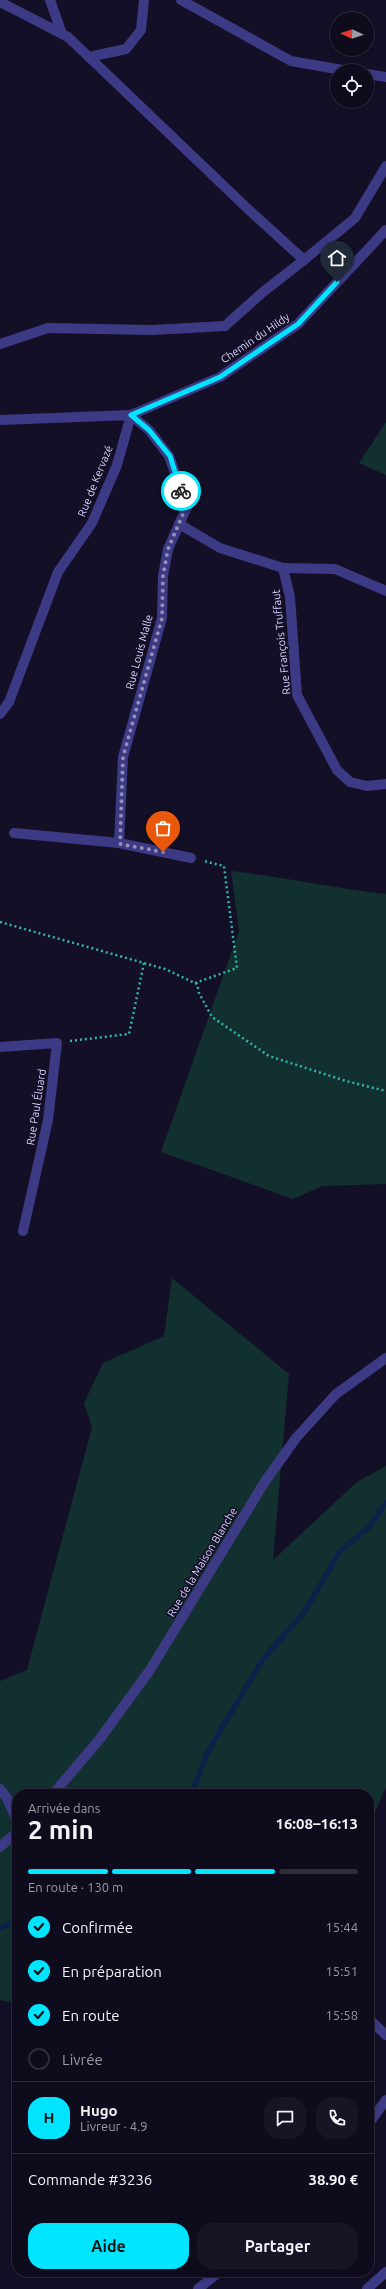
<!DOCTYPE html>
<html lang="fr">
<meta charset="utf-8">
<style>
body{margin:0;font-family:Ubuntu,sans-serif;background:#171425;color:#f1f3f6;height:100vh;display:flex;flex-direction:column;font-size:15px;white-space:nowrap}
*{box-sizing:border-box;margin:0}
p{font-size:13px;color:#9b9ba3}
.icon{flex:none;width:22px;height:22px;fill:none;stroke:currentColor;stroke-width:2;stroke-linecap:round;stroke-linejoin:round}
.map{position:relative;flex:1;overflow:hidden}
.side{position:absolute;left:12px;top:1789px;width:362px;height:488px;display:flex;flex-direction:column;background:#0e0b1c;border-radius:16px;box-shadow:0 2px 6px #0003,0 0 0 1px #2e2b3b}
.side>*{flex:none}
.needle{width:26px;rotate:273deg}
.controls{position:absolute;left:330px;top:12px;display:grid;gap:8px}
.controls a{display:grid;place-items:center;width:44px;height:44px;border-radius:50%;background:#0e0b1c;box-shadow:0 2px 6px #0003,0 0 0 1px #2e2b3b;font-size:20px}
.pin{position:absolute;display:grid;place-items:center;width:34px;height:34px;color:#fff;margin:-41px -17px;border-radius:50% 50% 50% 0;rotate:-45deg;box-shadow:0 0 4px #0007}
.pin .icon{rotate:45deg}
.courier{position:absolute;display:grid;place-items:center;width:40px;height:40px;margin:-20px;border:3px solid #00e5ff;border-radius:50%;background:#fff;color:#222;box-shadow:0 1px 5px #0007}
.head em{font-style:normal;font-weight:700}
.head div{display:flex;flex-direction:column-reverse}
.head{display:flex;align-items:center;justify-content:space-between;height:68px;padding:0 16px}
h1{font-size:26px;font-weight:700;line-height:30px}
.bar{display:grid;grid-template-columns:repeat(4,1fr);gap:6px 4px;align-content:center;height:48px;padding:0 16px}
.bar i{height:5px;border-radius:3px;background:#2e2b3b}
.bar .selected{background:#00e5ff}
.bar p{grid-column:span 4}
.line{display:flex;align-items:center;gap:10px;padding:0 16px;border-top:1px solid #2e2b3b}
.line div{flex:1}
.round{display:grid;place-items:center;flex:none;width:42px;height:42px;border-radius:16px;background:#171425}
ol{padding:0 16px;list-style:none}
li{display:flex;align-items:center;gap:12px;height:44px}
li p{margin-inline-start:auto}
li .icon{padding:4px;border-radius:50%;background:#00e5ff;color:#111;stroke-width:4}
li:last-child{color:#9b9ba3}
li i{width:22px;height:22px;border:2px solid #2e2b3b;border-radius:50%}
.primary-button{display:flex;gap:8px;margin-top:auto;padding:8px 16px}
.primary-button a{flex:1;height:46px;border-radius:16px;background:#00e5ff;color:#111;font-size:16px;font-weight:700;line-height:46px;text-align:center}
.primary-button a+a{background:#171425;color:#f1f3f6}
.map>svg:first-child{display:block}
</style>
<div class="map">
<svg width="386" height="2289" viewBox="0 0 386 2289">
<rect width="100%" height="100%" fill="#130f26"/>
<g fill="#12302f">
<path d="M386,422V475L359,463Z"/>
<path d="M231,871C283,877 334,888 386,894V1184L322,1186L293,1199L161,1152L239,931Z"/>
<path d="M172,1278L289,1374L273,1560L357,1482L386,1466V1787L369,1826V1794H17V2004L0,2000V1681L27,1670L92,1427L84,1403L103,1363L164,1336Z"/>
</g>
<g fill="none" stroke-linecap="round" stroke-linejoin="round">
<g stroke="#0c2248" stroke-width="5.5">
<path d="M192,1794L207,1753L263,1659L305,1611L340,1551L369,1527L386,1503"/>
<path d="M0,1928L17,1921"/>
</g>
<g stroke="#2fb8b0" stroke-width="2.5" stroke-dasharray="2 3" stroke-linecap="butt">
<path d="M0,922L165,969L197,984L199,993L212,1017L269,1056L346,1081L386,1091"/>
<path d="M195,983L237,968L224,866L204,861"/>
<path d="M70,1041L129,1034L144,963"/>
</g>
<g stroke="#3d3a85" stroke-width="10">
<path d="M50,0L62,34"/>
<path d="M181,0L291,61L348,71"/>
<path d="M0,2L68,37L249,210L304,260L355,218L386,166"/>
<path d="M89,57L126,49L141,30L144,0"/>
<path d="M367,74L386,77"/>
<path d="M0,344L48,328L152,330L225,326L263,292L304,260"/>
<path d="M0,420L131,415L117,465L92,523L58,572L9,702L0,714"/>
<path d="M179,524L220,548L283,568L290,597L297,695L337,770L350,782L367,786L386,784"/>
<path d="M283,568L335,569L386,591"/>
<path d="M14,833L119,843L191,858"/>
<path d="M119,843L123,757L162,618L163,576L168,549L187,507L169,456L149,430L131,415L220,377L298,324L386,230"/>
<path d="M0,1047L57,1043L48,1120L23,1231"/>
<path d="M0,1789L7,1798L17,1821"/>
<path d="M53,1794L99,1740L150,1670L264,1483L296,1438L336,1394L386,1358"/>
<path d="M0,1847L17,1832"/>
<path d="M369,2019L386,2035"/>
<path d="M369,2123L386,2100"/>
<path d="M198,2289L219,2272"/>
<path d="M367,2289L386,2272"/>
</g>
</g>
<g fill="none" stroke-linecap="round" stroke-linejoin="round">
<path stroke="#948fb3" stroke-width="4" stroke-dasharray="0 7.2" d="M163,852L120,844L123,757L162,618L163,576L168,549L186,507L181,491"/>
<path stroke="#00e5ff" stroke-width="5" d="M181,491L170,456L149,430L131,415L220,377L298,324L337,282"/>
</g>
<g text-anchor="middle" stroke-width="3.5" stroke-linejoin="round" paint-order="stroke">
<g font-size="11" fill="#d9d4ff" stroke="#130f26">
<text transform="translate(255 338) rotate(-34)" y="4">Chemin du Hildy</text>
<text transform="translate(95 481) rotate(-68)" y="4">Rue de Kervazé</text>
<text transform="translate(281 642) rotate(-96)" y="4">Rue François Truffaut</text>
<text transform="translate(139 652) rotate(-75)" y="4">Rue Louis Malle</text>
<text transform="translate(36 1107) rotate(-81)" y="4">Rue Paul Éluard</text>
<text transform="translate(202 1562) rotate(-59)" y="4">Rue de la Maison Blanche</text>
</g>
</g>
</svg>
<div class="controls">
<a><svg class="needle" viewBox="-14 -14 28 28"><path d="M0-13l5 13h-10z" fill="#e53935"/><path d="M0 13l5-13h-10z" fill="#9b9ba3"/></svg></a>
<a><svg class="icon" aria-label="locate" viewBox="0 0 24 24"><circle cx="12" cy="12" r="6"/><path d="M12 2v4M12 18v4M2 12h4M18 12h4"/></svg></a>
</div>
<div class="pin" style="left:163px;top:852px;background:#ea580c"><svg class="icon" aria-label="bag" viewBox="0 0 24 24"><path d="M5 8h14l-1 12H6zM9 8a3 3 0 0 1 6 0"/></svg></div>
<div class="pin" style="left:337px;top:282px;background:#1f2937"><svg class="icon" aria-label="home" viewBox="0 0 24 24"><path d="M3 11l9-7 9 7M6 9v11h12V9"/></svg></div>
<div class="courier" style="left:181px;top:491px"><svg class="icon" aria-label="bike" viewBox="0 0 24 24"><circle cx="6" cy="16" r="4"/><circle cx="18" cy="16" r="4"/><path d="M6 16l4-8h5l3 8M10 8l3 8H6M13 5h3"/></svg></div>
<section class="side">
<div class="head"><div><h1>2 min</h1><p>Arrivée dans</p></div><em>16:08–16:13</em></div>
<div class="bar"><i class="selected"></i><i class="selected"></i><i class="selected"></i><i></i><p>En route · 130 m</p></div>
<ol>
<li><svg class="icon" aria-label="check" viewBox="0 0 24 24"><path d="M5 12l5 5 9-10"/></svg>Confirmée<p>15:44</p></li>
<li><svg class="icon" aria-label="check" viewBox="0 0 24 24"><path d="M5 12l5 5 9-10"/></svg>En préparation<p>15:51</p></li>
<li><svg class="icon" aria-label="check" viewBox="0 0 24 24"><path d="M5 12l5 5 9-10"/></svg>En route<p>15:58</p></li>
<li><i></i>Livrée</li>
</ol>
<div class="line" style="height:72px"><b class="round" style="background:#00e5ff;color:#111">H</b><div><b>Hugo</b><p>Livreur · 4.9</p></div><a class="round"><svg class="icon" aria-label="chat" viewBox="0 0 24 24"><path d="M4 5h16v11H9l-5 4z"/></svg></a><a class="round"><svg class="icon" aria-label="phone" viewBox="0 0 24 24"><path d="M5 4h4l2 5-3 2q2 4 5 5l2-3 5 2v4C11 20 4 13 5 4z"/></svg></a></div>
<div class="line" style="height:52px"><div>Commande #3236</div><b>38.90 €</b></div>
<div class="primary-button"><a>Aide</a><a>Partager</a></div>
</section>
</div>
